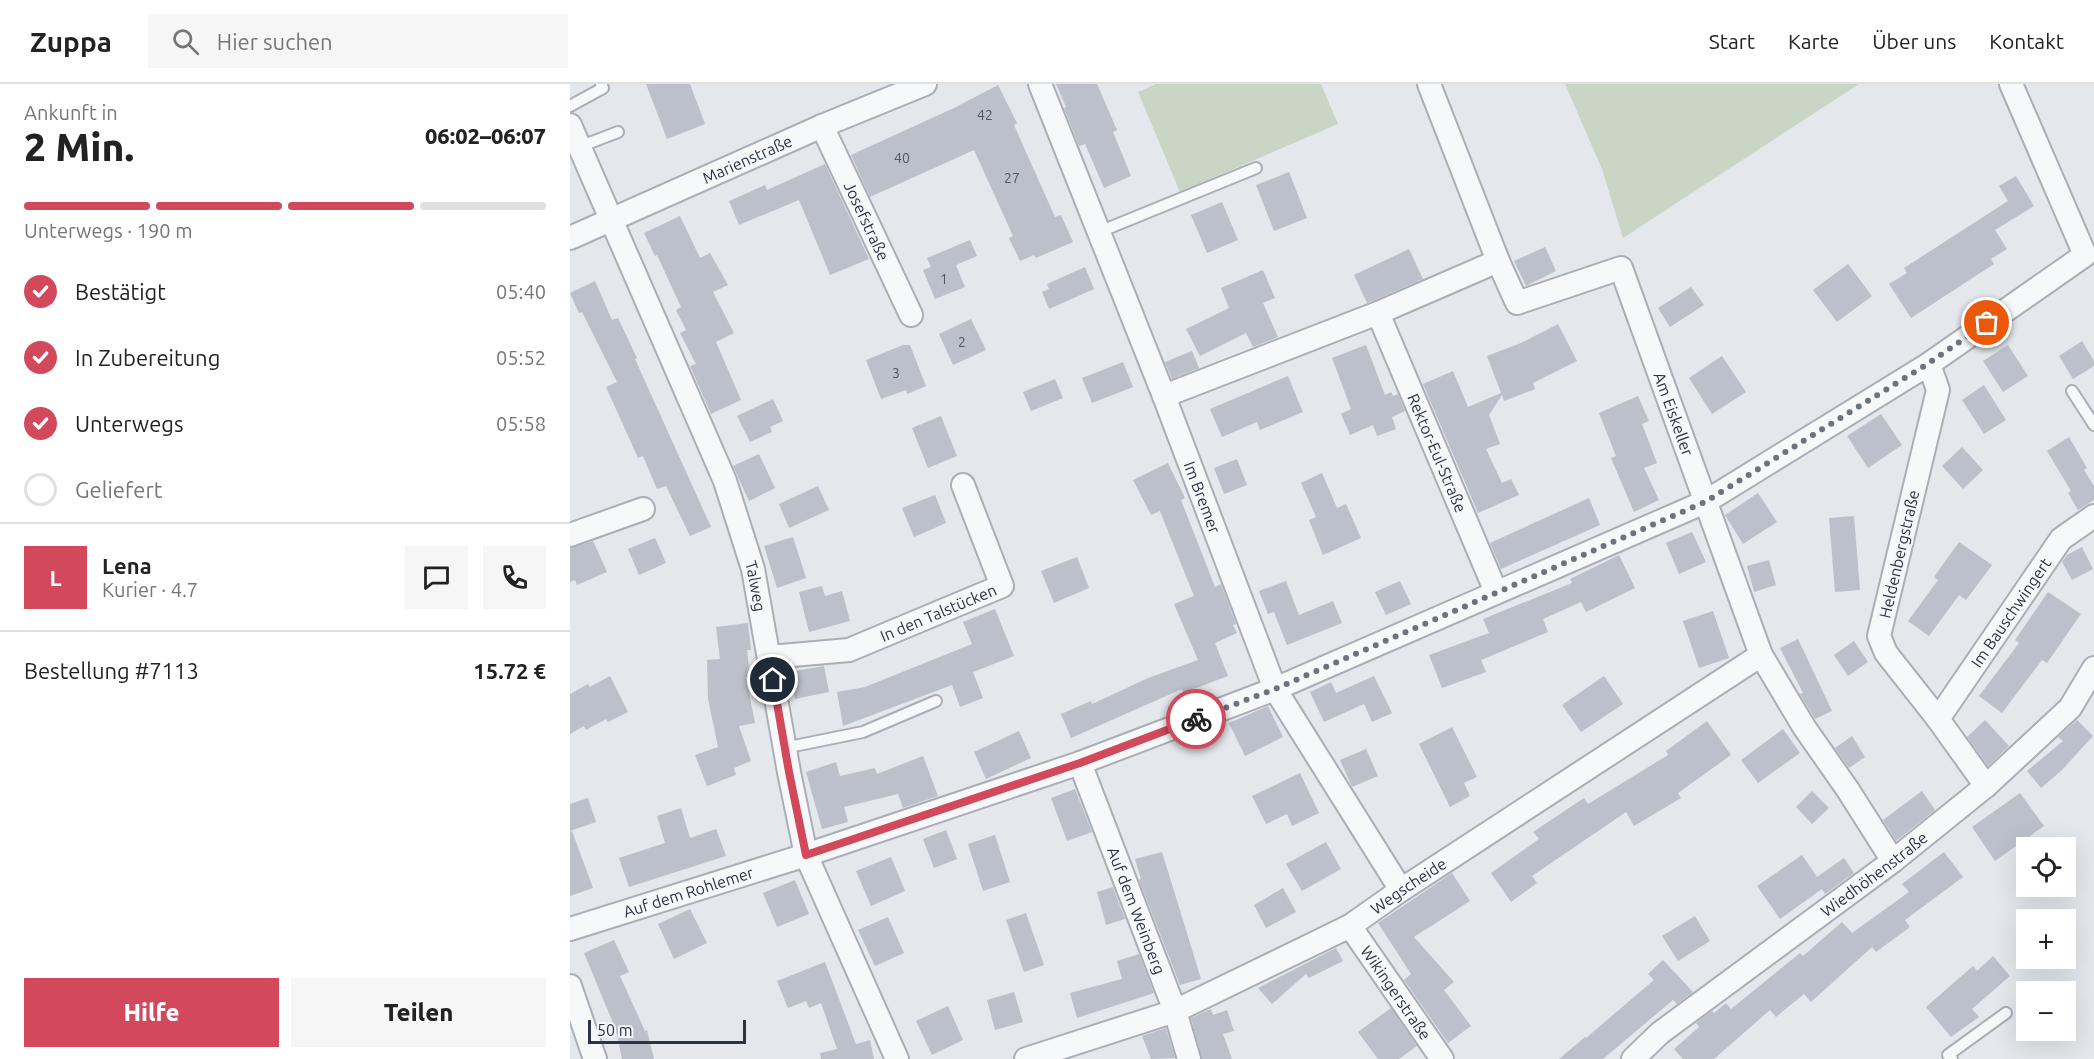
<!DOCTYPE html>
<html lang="de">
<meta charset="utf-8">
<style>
body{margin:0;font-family:Ubuntu,sans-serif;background:#f6f6f6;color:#222;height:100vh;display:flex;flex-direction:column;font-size:22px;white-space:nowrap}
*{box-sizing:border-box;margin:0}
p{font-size:20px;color:#767676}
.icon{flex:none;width:33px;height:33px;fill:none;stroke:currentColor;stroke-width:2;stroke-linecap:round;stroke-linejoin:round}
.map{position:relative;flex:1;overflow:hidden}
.details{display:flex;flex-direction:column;background:#fff;width:570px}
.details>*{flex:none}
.controls{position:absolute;left:1446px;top:753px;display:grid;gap:12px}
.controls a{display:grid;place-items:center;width:60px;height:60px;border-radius:0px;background:#fff;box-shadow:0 6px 24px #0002;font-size:30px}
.scale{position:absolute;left:18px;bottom:15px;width:158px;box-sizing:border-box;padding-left:6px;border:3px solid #2b3445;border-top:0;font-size:16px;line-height:21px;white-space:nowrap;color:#2b3445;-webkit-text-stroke:4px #f4f6f9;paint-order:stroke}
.pin{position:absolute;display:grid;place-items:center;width:51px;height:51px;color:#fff;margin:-26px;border:3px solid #fff;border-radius:50%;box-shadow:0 2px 6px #0007}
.courier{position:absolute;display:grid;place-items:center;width:60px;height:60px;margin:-30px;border:4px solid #d1495b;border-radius:50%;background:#fff;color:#222;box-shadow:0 2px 8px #0007}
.overview em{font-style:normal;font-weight:800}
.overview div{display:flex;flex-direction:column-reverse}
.overview{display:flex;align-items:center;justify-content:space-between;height:102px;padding:0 24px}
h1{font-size:39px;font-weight:800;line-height:45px}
.bar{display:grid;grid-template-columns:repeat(4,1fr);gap:9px 6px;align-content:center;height:72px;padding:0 24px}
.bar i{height:8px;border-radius:4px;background:#e0e0e0}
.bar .current{background:#d1495b}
.bar p{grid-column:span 4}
.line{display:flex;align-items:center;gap:15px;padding:0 24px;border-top:2px solid #e0e0e0}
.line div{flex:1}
.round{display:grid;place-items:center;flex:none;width:63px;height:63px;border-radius:0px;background:#f6f6f6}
ol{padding:0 24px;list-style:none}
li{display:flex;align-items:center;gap:18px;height:66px}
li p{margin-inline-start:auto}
li .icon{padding:6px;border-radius:50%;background:#d1495b;color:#fff;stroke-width:4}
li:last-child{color:#767676}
li i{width:33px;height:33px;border:3px solid #e0e0e0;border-radius:50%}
.action{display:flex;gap:12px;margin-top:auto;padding:12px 24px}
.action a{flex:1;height:69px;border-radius:0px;background:#d1495b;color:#fff;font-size:24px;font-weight:800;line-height:69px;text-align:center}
.action a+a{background:#f6f6f6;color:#222}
header{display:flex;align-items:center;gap:36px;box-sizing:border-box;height:84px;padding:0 30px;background:#fff;border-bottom:2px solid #e0e0e0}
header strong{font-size:28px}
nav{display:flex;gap:33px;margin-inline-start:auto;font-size:21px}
.search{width:420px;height:54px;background:#f6f6f6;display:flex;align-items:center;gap:15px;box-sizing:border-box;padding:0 21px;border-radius:0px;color:#767676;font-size:22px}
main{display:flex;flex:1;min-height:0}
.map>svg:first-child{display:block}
</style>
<header>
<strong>Zuppa</strong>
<div class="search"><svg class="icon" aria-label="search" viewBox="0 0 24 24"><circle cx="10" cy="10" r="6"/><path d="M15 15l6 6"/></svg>Hier suchen</div>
<nav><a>Start</a><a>Karte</a><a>Über uns</a><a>Kontakt</a></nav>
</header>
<main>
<section class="details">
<div class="overview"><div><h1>2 Min.</h1><p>Ankunft in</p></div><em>06:02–06:07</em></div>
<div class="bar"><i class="current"></i><i class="current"></i><i class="current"></i><i></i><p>Unterwegs · 190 m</p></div>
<ol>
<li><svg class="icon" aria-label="check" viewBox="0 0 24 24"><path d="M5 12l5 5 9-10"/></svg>Bestätigt<p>05:40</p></li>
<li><svg class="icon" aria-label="check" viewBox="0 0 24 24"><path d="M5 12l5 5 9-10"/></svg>In Zubereitung<p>05:52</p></li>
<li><svg class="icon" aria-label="check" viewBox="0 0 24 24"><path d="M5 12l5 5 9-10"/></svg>Unterwegs<p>05:58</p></li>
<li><i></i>Geliefert</li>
</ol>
<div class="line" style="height:108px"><b class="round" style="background:#d1495b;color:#fff">L</b><div><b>Lena</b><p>Kurier · 4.7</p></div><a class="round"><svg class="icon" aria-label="chat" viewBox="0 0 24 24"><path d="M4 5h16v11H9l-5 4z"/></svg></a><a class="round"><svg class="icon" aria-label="phone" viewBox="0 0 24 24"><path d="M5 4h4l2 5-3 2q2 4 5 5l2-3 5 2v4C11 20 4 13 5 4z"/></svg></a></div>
<div class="line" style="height:78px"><div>Bestellung #7113</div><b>15.72 €</b></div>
<div class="action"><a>Hilfe</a><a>Teilen</a></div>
</section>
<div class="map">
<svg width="1524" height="975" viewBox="0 0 1524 975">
<rect width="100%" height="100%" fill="#e4e7ec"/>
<g fill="#c9d6c5">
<path d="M586,0H751L768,40L610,108L568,8Z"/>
<path d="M995,0H1289L1053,154L1032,85Z"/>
</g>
<g fill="#bbc0ca">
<path d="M76,0H120L135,40L97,55Z"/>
<path d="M486,0H527L547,46L543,48L561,92L534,104L515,60L509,62L494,24L496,23Z"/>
<path d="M428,1L447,39L444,41L485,133L491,131L503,158L466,174L464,171L450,177L439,154L443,152L404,66L300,113L281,71L384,24Z"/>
<path d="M255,80L299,175L260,191L229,116L169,141L159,117L195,101L197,106Z"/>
<path d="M719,88L737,134L704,147L686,101Z"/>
<path d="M1446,92L1464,122L1425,146L1437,165L1421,175L1424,180L1341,234L1319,200L1337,189L1334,184L1438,117L1429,102Z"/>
<path d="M652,118L668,156L637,169L621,131Z"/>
<path d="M110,132L130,174L140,169L158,201L143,208L164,249L146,258L171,316L141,330L120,282L126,280L110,249L116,246L106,226L111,223L87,171L85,172L74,149Z"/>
<path d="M400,156L407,172L386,181L395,203L365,215L353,186L361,183L357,174Z"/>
<path d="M975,163L986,187L956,202L944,177Z"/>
<path d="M839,165L853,195L797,219L784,191Z"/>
<path d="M1278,180L1302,212L1267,238L1243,206Z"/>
<path d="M515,183L524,205L479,225L472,208L479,205L477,200Z"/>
<path d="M693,186L705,214L693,219L708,253L683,263L676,249L630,272L616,245L659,224L651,204Z"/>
<path d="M25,197L42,236L48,234L67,274L65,275L141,443L120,452L96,402L87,405L73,372L68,374L36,303L47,298L12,228L9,229L0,209Z"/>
<path d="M1121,203L1134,221L1100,243L1088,224Z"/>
<path d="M401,235L416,266L383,281L369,250Z"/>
<path d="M988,240L1007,277L963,299L965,305L934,317L932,311L919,331L930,360L916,365L932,399L941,395L949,411L908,429L853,300L883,287L898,323L931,309L917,272L951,259Z"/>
<path d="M1512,257L1524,277V282L1503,295L1489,272Z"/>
<path d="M333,261H340L356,302L337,310L336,306L311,315L296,276Z"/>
<path d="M796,261L815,311L821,308L823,312L828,310L835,327L822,333L826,345L807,352L803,341L780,351L771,330L781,325L762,274Z"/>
<path d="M1438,261L1458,292L1433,308L1413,277Z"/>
<path d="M622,267L629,284L602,295L595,278Z"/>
<path d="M1152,272L1176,308L1142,330L1119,294Z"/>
<path d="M553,278L563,303L522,319L512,294Z"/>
<path d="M718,292L733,328L690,346L687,338L652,353L640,325Z"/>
<path d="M485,295L493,314L461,327L453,308Z"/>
<path d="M1414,301L1436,336L1414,350L1392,316Z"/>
<path d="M1068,312L1079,337L1072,340L1087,379L1074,384L1089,416L1064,428L1041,374L1046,372L1029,329Z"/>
<path d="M203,315L213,337L200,343L202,348L180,358L167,332Z"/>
<path d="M1311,330L1332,361L1298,384L1277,352Z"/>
<path d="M371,332L387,372L358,384L342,344Z"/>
<path d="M1499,353L1517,384L1514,386L1524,402V416L1508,426L1498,409L1501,407L1477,367Z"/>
<path d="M1392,363L1413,386L1393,405L1372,382Z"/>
<path d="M189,370L205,404L179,417L163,382Z"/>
<path d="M667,375L677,401L654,410L644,384Z"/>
<path d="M598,379L615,414L611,416L645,503L651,500L666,540L663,541L667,549L645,559L658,592L613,609L612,605L501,654L491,630L521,617L522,620L578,594L628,576L604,520L624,512L590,427L581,431L563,396Z"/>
<path d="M752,389L767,424L776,420L791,454L753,471L739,436L746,433L731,399Z"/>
<path d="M248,402L259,426L219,444L209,420Z"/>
<path d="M1188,409L1207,438L1173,460L1155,431Z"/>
<path d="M365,411L376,439L344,453L332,424Z"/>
<path d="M1019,414L1030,441L931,485L920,459Z"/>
<path d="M1284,432L1290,506L1265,508L1259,434Z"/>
<path d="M1122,448L1136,478L1109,490L1096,459Z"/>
<path d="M223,453L236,494L207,504L194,462Z"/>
<path d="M85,454L96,479L69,491L58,465Z"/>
<path d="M23,457L37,488L7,501L5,496L0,498V464Z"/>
<path d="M1389,458L1422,481L1396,516L1389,511L1359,552L1338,537L1368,496L1364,493Z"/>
<path d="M1512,463L1523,485L1502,496L1492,478L1497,471Z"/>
<path d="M1049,471L1065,504L1016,528L1011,518L973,535L978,548L911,576L916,588L872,604L859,571L919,549L913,535L1002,499L1000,495Z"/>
<path d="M507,473L519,504L484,519L471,487Z"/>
<path d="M1199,476L1206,501L1184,508L1177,482Z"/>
<path d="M716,497L729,531L763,517L772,539L717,561L704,528L698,530L689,507Z"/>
<path d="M830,497L841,520L816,531L805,508Z"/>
<path d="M252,502L255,512L272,507L280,537L239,548L229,508Z"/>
<path d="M1478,508L1511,530L1477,579L1472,576L1432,629L1409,612L1449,559L1445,556Z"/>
<path d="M425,525L444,572L403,588L413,614L390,623L382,601L273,642L267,608L295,603L402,560L393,538Z"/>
<path d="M1143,527L1159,574L1129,584L1113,537Z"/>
<path d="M178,539L181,566H177L180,593H176L185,639L169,642L181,677L164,684L166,691L137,702L125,671L148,663L138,615L137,576L150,575L146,543Z"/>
<path d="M1228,555L1262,627L1245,635L1230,610L1233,609L1210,564Z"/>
<path d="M1284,557L1298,578L1278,592L1264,571Z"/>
<path d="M254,582L259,608L225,615L219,588Z"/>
<path d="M40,592L58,628L38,638L36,635L16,646L14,642L0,650V610L18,600L20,603Z"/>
<path d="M804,592L822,629L802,638L794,620L754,638L740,608L761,598L766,609Z"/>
<path d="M1034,592L1053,620L1011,648L992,621Z"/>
<path d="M698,622L713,653L675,672L659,639Z"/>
<path d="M1415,636L1439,662L1418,682L1397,653Z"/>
<path d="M1507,636L1523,652L1491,687L1471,704L1457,687L1493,657L1488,653Z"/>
<path d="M1137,637L1161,671L1108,709L1111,714L1064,742L1056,728L962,792L967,799L941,818L921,789L969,755L963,748L1014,714L1018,720L1098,671L1096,667Z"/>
<path d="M882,643L907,693L894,699L900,712L880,723L849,660Z"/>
<path d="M1213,645L1230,669L1188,699L1171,676Z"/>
<path d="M449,647L461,674L416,695L404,668Z"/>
<path d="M1282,652L1295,673L1279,684L1265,664Z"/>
<path d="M796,665L808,692L782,703L770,676Z"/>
<path d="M353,672L368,712L333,724L328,710L274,723L278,738L252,745L236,688L266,678L270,692L305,684L307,690Z"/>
<path d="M730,689L749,729L722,742L717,730L696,740L682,712Z"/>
<path d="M505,705L522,748L497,757L481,714Z"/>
<path d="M1242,707L1259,724L1242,740L1226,723Z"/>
<path d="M1352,707L1365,726L1326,757L1313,736Z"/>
<path d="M1450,709L1474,742L1425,777L1402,743Z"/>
<path d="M18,714L26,738L0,747V720Z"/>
<path d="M111,724L120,754L146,745L156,772L59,803L49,774L95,759L87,732Z"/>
<path d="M376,746L387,775L364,784L353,755Z"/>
<path d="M2,747L23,804L0,812V748Z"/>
<path d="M425,751L440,798L413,807L398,760Z"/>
<path d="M756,758L771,785L732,807L716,780Z"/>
<path d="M592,768L631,895L610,901L569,796L571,795L565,775Z"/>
<path d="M1374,768L1393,793L1335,836L1340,843L1306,868L1302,863L1241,918L1234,910L1206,933L1200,926L1144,975H1113L1104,965L1129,943L1126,939L1142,927L1144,929L1156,919L1161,925L1230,869L1233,872L1272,838L1282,849L1339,808L1332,800Z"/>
<path d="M1232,771L1247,793L1274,774L1284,789L1255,810L1252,805L1210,835L1187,802Z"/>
<path d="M321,773L335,807L301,822L286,787Z"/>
<path d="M882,789L900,817L844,853L884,898L874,906L901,942L878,959L834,896L841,890L808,839Z"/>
<path d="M225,796L239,830L207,843L193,809Z"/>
<path d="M543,803L555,835L536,841L527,808Z"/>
<path d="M713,804L726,828L696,844L684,821Z"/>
<path d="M120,825L137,859L104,875L88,840Z"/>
<path d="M456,829L474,881L454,888L436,836Z"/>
<path d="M1125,832L1140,857L1108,877L1092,852Z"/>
<path d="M318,833L334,869L305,882L288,846Z"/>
<path d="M44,856L59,888L50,892L75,947L77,946L84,975H52L46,946L14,869Z"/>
<path d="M766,864L773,877L739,894L736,890L702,920L688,904Z"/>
<path d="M569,870L584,909L507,934L500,909L552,895L547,877Z"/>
<path d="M1423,872L1440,892L1402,925L1409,933L1381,953L1356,923L1403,882L1407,887Z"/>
<path d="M1093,876L1123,908L1107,920L1103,916L1033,975H989L1015,953L1016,954L1084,896L1078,890Z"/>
<path d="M255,878L286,960L300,956L304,975H251L250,969L267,965L251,919L239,924L236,917L218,924L207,897Z"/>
<path d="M444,908L453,938L425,946L417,916Z"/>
<path d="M378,922L393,956L362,971L346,937Z"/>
<path d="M821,924L847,962L829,975H808L788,948Z"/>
<path d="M641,925L643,931L657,926L664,947L653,950L662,975H632L621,934Z"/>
<path d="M596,944L605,974L581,975L572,952Z"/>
</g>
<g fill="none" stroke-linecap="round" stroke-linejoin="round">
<defs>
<g id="lane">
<path d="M0,22L33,4L31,0"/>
<path d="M9,63L48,48"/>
<path d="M529,148L686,84"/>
<path d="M1502,307L1524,341"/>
<path d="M214,664L293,648L366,617"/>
<path d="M1382,975L1378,971L1436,929"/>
</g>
<g id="street">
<path id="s1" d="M470,0L594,312L705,605L831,806"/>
<path id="s2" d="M859,0L928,177L947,219L1051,184L1191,571L1234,643L1278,706L1323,777"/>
<path id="s3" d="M0,41L155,397L183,485L219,688L236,771L327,975"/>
<path id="s4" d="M252,42L341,231"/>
<path id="s5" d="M0,154L252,42L355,0"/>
<path id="s6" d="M808,229L926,508"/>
<path d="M1359,280L1368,306L1309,552L1316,569L1368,635L1416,702"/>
<path d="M594,312L808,229L928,177"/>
<path d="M0,451L73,425"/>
<path id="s7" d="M200,573L279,566L432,502L393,401"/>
<path id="s8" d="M1368,635L1491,455L1524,432"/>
<path id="s9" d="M510,679L605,927L619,975"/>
<path id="s10" d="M780,842L872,975"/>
<path id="s11" d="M0,845L236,771L510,679L705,605L1135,418L1359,280L1515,171L1441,0"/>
<path d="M0,902L25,975"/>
<path id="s12" d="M456,975L605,927L780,842L831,806L1191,571"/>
<path id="s13" d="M1063,975L1090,949L1323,777L1416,702L1500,624L1524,584"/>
</g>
</defs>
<use href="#lane" stroke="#a9aeb7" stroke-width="14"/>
<use href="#street" stroke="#a9aeb7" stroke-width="26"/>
<use href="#lane" stroke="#f7f8fa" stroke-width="10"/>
<use href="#street" stroke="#f7f8fa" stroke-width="22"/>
</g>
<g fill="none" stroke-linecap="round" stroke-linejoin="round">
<path stroke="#6c737f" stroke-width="6" stroke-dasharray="0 10.8" d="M626,635L705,605L1135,418L1359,279L1417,239"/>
<path stroke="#d1495b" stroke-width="8" d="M203,596L219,688L236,771L510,679L626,635"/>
</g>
<g text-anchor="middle" stroke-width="4.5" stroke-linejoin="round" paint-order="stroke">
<g font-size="14" fill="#4f5766">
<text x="415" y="36">42</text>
<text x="332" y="79">40</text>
<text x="442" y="99">27</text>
<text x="374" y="200">1</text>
<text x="392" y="263">2</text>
<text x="326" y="294">3</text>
</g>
<g font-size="16" fill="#2b3445" stroke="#f4f6f9">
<text dy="6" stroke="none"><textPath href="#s5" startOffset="194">Marienstraße</textPath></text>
<text dy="6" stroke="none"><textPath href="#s4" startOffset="105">Josefstraße</textPath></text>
<text dy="6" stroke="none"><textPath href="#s2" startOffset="501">Am Eiskeller</textPath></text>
<text dy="6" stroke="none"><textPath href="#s6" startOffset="152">Rektor-Eul-Straße</textPath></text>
<text dy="6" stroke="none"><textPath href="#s1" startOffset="444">Im Bremer</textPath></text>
<text transform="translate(1329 470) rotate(-77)" y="6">Heldenbergstraße</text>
<text dy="6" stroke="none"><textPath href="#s3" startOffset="498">Talweg</textPath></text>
<text dy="6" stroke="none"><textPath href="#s7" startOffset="176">In den Talstücken</textPath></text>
<text dy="6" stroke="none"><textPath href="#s8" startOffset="129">Im Bauschwingert</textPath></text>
<text dy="6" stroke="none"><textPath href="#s13" startOffset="304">Wiedhöhenstraße</textPath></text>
<text dy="6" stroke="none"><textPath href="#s12" startOffset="422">Wegscheide</textPath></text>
<text dy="6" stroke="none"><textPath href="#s11" startOffset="124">Auf dem Rohlemer</textPath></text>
<text dy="6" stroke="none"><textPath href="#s9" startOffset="158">Auf dem Weinberg</textPath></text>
<text dy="6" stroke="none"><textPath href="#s10" startOffset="81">Wikingerstraße</textPath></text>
</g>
</g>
</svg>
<div class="controls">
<a><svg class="icon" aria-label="locate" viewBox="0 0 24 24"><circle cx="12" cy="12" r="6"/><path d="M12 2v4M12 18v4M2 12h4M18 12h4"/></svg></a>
<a>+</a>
<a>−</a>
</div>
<div class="scale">50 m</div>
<div class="pin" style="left:1417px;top:239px;background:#ea580c"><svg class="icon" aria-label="bag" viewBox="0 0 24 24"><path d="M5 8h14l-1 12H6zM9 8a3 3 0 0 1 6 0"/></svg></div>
<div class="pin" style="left:203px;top:596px;background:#1f2937"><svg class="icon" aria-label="home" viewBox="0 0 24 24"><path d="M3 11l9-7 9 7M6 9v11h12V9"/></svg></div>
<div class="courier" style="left:626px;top:635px"><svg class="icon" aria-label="bike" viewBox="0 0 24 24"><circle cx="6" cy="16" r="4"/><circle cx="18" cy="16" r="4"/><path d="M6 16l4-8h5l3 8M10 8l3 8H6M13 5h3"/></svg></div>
</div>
</main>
